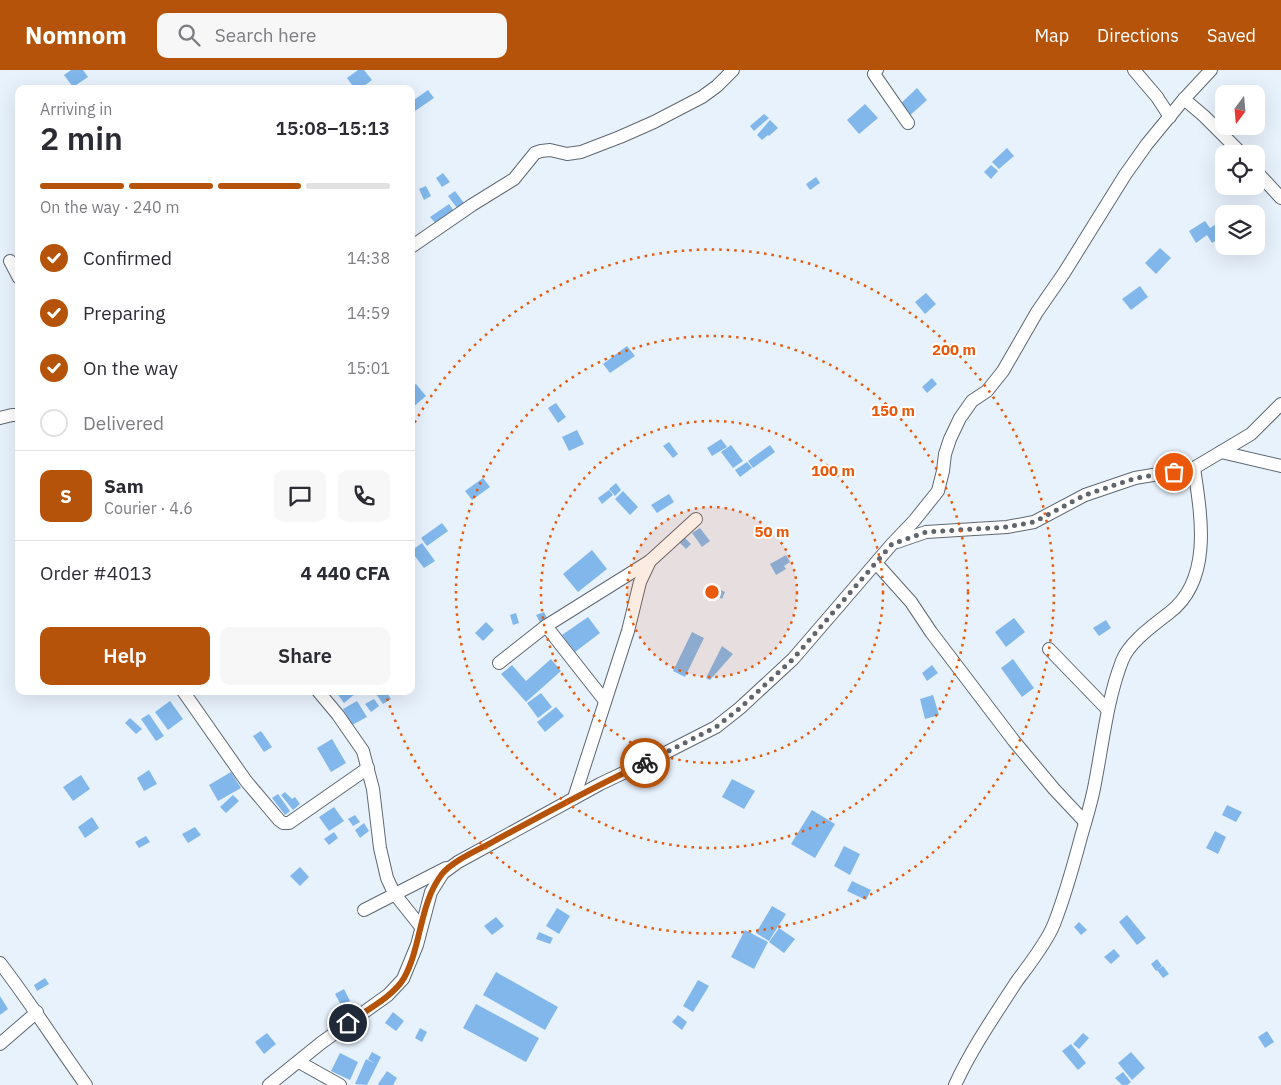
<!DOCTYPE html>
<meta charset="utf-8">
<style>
body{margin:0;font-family:"IBM Plex Sans",sans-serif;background:#f7f7f7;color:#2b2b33;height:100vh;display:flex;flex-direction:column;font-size:19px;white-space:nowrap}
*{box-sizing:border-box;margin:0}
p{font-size:16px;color:#7c7c81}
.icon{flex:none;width:28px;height:28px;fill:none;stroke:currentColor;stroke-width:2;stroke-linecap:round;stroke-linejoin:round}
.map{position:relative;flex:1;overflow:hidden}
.panel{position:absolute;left:15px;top:15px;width:400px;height:610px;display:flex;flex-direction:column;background:#fff;border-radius:10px;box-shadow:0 5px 20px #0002}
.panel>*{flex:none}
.needle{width:32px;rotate:196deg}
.fabs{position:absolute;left:1215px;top:15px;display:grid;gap:10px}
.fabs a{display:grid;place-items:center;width:50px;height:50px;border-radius:10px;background:#fff;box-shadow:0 5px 20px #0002;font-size:25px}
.pin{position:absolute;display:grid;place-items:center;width:42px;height:42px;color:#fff;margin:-21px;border:2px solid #fff;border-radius:50%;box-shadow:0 1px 5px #0007}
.courier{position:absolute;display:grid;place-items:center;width:50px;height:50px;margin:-25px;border:4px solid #b45309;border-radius:50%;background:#fff;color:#222;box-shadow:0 1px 6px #0007}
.head em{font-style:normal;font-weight:600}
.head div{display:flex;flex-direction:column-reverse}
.head{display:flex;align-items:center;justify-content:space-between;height:85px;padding:0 25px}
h1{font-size:32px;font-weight:600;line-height:38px}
.bar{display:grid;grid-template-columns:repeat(4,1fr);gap:8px 5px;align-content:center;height:60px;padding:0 25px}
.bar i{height:6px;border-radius:4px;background:#e1e1e2}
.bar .active{background:#b45309}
.bar p{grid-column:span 4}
.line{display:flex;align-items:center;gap:12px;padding:0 25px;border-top:1px solid #e1e1e2}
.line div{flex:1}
.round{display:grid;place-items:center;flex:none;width:52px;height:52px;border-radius:10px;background:#f7f7f7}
ol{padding:0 25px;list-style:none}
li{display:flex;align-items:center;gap:15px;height:55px}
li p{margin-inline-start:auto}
li .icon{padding:5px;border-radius:50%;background:#b45309;color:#fff;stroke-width:4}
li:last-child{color:#7c7c81}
li i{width:28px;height:28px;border:2px solid #e1e1e2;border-radius:50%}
.button{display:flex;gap:10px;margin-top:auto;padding:10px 25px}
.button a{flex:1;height:58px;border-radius:10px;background:#b45309;color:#fff;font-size:20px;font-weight:600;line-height:58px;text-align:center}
.button a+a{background:#f7f7f7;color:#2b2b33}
header{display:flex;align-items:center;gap:30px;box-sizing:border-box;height:70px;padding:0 25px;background:#b45309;color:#fff}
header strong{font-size:24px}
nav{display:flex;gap:28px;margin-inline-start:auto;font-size:18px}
.search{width:350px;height:45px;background:#f7f7f7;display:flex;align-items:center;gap:12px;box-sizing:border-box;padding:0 18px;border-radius:10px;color:#7c7c81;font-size:19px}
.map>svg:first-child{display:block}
</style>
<header>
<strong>Nomnom</strong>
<div class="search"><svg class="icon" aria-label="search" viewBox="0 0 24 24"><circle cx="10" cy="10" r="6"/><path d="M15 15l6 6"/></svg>Search here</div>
<nav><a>Map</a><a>Directions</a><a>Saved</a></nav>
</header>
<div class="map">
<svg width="1281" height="1015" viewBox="0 0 1281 1015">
<rect width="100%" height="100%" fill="#e8f2fd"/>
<g fill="#81b7eb">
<path d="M71,0H83L88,7L73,17L64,5Z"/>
<path d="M358,0H364L372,10L360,19H355L347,8Z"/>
<path d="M917,18L927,30L906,49L896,38Z"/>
<path d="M428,20L434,28L415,41L411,35V32Z"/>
<path d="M865,34L878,48L859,64L847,50Z"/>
<path d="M764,44L769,48L754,61L750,56Z"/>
<path d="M770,50L778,58L769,66L768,65L762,70L757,65Z"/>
<path d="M1007,78L1014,86L999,99L992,92Z"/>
<path d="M991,95L998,101L991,109L984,102Z"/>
<path d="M443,103L450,112L442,117L436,108Z"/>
<path d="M816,107L820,113L810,120L806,114Z"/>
<path d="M426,116L431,126L424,130L419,119Z"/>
<path d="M455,121L464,133L457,138L448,126Z"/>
<path d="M449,134L454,141L436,154L430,147Z"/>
<path d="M1224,149V165L1212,173L1207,165L1196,173L1189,161L1205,151L1210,158Z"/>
<path d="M1160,178L1171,188L1156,204L1145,193Z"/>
<path d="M1140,216L1148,227L1131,240L1122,229Z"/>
<path d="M926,223L936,234L925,244L915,232Z"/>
<path d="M627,276L635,286L610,303L603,294Z"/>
<path d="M932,308L937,314L927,323L922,317Z"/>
<path d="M416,314L426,326L412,338L411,318Z"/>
<path d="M556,333L566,347L558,353L548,338Z"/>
<path d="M577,360L584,374L569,381L562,367Z"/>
<path d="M721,369L727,377L712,386L707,378Z"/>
<path d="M669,372L678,384L673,388L663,376Z"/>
<path d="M731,375L743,391L733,398L721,382Z"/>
<path d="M770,375L775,382L753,398L748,391Z"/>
<path d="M747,392L752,398L740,407L735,400Z"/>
<path d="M483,408L490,417L472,430L465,421Z"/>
<path d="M616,413L621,420L615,426L609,419Z"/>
<path d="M609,420L613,425L602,434L598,428Z"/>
<path d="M623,421L638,437L630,445L615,429Z"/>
<path d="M669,424L674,432L657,443L651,435Z"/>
<path d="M442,453L448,461L427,476L421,468Z"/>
<path d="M700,458L710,471L702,477L692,463Z"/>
<path d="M683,466L691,474L686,479L678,471Z"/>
<path d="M422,473L435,491L424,498L411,481Z"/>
<path d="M592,480L607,499L578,522L563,504Z"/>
<path d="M786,485L790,492L784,496L786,499L776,505L770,494Z"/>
<path d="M717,518L725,522L722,529L714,524Z"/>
<path d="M544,542L548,550L541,554L536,545Z"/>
<path d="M516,543L519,553L513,555L510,545Z"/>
<path d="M588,547L600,563L575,582L562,565Z"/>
<path d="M1014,548L1025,562L1006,577L995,562Z"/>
<path d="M1106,550L1111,558L1099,566L1093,558Z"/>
<path d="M486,552L494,560L483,571L475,563Z"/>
<path d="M692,562L704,568L685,607L673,601Z"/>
<path d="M722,576L733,584L710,610L706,608Z"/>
<path d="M551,589L561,601L526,632L501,604L512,595L526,611Z"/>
<path d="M1013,589L1034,618L1022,627L1001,598Z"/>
<path d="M932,595L938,603L927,611L922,603Z"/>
<path d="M337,621H354L356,623L344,633L336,622Z"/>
<path d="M374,621H386L391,629L383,634Z"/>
<path d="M541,623L552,637L538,648L527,633Z"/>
<path d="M933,625L939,645L925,649L920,629Z"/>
<path d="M374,629L379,636L371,642L365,634Z"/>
<path d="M170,631L183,649L168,660L155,642Z"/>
<path d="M357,631L367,647L352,655L343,639Z"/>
<path d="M556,637L564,646L545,662L537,652Z"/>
<path d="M149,644L164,666L156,671L141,649Z"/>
<path d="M130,648L142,659L136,664L125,653Z"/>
<path d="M261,661L272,677L264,682L253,666Z"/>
<path d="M332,669L346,693L331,702L317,678Z"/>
<path d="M149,700L157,714L144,721L137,708Z"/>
<path d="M231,702L241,718L218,731L209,715Z"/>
<path d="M81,705L90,719L73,731L63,717Z"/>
<path d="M732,709L755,721L744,739L722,727Z"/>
<path d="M285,722L292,729L295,727L300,734L293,740L281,725Z"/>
<path d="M278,724L290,741L285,745L272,728Z"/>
<path d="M233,725L239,731L226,743L220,737Z"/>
<path d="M1227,735L1242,742L1236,752L1222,745Z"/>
<path d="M334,737L344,751L329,761L319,747Z"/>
<path d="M812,740L835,754L815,788L791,774Z"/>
<path d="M355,745L360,752L353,756L348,749Z"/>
<path d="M92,747L99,758L85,768L78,757Z"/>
<path d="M364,753L369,761L360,768L355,760Z"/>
<path d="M195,757L201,765L188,773L182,764Z"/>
<path d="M1215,761L1226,767L1218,784L1206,778Z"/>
<path d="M334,762L338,768L329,775L324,769Z"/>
<path d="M146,766L150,772L139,778L135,772Z"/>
<path d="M844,776L860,784L850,805L834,796Z"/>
<path d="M300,797L309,807L300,816L290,806Z"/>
<path d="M852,811L871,820L866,830L847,821Z"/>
<path d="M772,836L786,844L769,871L756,863Z"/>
<path d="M557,838L570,846L559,864L546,856Z"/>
<path d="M1127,845L1146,868L1137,875L1119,852Z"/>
<path d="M496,847L504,856L492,865L484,856Z"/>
<path d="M1079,852L1087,860L1081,865L1074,857Z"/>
<path d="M779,858L795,869L784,883L769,872Z"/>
<path d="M745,860L768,872L754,899L731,887Z"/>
<path d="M539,862L553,868L550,874L536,869Z"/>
<path d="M1114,879L1120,886L1111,894L1104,887Z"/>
<path d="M1157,889L1162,896L1156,901L1151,894Z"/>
<path d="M1163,896L1169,904L1163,908L1157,900Z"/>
<path d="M496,902L558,937L545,960L483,925Z"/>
<path d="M45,908L49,914L37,921L34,915Z"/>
<path d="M698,910L709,916L693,942L683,936Z"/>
<path d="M344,919L350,931L341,935L335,924Z"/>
<path d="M0,926L8,939L0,945Z"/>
<path d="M476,934L539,968L526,992L463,958Z"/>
<path d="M393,942L404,951L396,961L385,953Z"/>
<path d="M678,945L687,952L682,960L672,952Z"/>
<path d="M420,958L427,962L422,972L415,968Z"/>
<path d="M1267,961L1274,972L1265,978L1258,967Z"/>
<path d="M267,963L276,974L264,984L255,972Z"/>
<path d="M1083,963L1089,968L1079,979L1073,974Z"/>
<path d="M1071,974L1086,993L1078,1000L1062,981Z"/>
<path d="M372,982L381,987L367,1015L355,1014L366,989L374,993L368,989Z"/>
<path d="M1131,982L1145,998L1132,1010L1118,993Z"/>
<path d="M340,983L358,992L350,1010L331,1001Z"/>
<path d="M387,1001L397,1008L393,1015H379L378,1014Z"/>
<path d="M1123,1002L1131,1012L1127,1015H1122L1115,1008Z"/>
</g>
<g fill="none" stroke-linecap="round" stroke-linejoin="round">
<defs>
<g id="street">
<path d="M877,0L874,4L876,7L908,53"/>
<path d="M1134,0L1157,27L1170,47"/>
<path d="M1184,29L1204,46L1242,84"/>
<path d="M1256,101L1281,128"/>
<path d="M411,177L472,135L514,109L535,83L541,81L550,80L567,84L581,82L620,67L654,52L702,27L717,16L733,0"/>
<path d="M10,191L19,208"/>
<path d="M0,348L12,345H19"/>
<path d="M1221,382L1281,396"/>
<path d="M897,472L926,462L1007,457L1034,452L1085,425L1135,408L1194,398L1251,364L1281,334"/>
<path d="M876,493L911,532L931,562L1014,671L1054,719L1085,752"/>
<path d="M546,556L605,631"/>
<path d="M1049,579L1107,639"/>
<path d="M499,593L546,556L650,491"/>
<path d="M183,621L246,711L279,750L283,753H289L368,698"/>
<path d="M318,621L338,645L363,681L373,719L380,778L387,808L394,823L421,857"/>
<path d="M574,728L628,561L640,512L650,491L696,449"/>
<path d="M364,840L446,798"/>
<path d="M0,893C31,933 57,975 86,1015"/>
<path d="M0,974L37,942"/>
<path d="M299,992L340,1015"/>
<path d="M269,1015L321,973L388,925L403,909L417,875L431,822L443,803L458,792L600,714L665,683L716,657L740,638L793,589L892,474L914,451L938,421L943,401L945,384L950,369L960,348L972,331L987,321L1003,301L1037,242L1064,203L1125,105L1147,74L1184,29L1211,0"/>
<path d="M955,1015C972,978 995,945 1017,911C1029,895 1047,872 1054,854C1065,826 1073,797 1081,767C1086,749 1092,731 1095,713C1103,672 1107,630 1122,591C1129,572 1154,555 1169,543C1213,510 1201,445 1194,398"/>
</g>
</defs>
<use href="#street" stroke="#5f6871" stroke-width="14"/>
<use href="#street" stroke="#fff" stroke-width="12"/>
</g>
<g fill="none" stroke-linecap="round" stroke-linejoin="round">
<path stroke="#60656b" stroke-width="5" stroke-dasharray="0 9" d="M645,693L716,657L740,638L793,589L892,474L926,462L1007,457L1034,452L1085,425L1136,408L1174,402"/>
<path stroke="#b45309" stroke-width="6" d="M348,953C365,941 394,926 404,908C422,875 419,834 442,804C453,790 481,779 496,770C546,743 595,716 645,693"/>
</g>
<circle cx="712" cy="522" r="85" fill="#e8590c" fill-opacity=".12"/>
<g fill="none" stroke="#e8590c" stroke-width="2.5" stroke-dasharray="2.5 5">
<circle cx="712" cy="522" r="85"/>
<circle cx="712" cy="522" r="171"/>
<circle cx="712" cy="522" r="256"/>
<path d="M411 359A342 342 0 1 1 385 622"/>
</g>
<circle cx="712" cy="522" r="8" fill="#e8590c" stroke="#fff" stroke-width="2.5"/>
<g font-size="15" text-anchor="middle" font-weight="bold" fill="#e8590c" stroke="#fff" stroke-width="4" stroke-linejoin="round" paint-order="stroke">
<text x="954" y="285">200 m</text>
<text x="893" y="346">150 m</text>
<text x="833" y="406">100 m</text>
<text x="772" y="467">50 m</text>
</g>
</svg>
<div class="fabs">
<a><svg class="needle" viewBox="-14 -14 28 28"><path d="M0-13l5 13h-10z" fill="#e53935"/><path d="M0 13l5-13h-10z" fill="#7c7c81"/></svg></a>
<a><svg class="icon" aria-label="locate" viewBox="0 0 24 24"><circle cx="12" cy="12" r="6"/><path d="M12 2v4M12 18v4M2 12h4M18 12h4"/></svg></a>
<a><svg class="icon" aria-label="layers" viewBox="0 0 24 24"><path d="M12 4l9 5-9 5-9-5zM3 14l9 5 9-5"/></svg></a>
</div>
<div class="pin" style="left:1174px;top:402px;background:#ea580c"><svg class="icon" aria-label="bag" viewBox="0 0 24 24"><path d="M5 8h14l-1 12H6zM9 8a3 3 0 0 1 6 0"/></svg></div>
<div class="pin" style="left:348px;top:953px;background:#1f2937"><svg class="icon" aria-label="home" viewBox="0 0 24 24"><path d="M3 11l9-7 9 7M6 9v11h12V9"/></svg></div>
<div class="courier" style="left:645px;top:693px"><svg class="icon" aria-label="bike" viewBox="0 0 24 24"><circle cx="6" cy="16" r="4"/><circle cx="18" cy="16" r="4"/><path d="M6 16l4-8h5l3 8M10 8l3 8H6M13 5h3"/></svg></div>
<section class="panel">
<div class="head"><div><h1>2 min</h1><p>Arriving in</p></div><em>15:08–15:13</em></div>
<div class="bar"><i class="active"></i><i class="active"></i><i class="active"></i><i></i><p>On the way · 240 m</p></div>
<ol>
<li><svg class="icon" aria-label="check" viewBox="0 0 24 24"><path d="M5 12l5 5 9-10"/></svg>Confirmed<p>14:38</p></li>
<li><svg class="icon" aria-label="check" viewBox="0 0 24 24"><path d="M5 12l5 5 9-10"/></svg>Preparing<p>14:59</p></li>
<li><svg class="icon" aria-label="check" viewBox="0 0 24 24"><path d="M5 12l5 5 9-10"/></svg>On the way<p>15:01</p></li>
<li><i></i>Delivered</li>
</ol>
<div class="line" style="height:90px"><b class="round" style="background:#b45309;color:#fff">S</b><div><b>Sam</b><p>Courier · 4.6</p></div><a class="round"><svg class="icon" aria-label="chat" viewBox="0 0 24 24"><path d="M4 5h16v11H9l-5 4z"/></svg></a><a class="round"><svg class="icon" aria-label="phone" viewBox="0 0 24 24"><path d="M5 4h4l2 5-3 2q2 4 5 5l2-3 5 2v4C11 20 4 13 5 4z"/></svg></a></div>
<div class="line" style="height:65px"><div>Order #4013</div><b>4 440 CFA</b></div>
<div class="button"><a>Help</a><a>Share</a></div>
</section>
</div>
